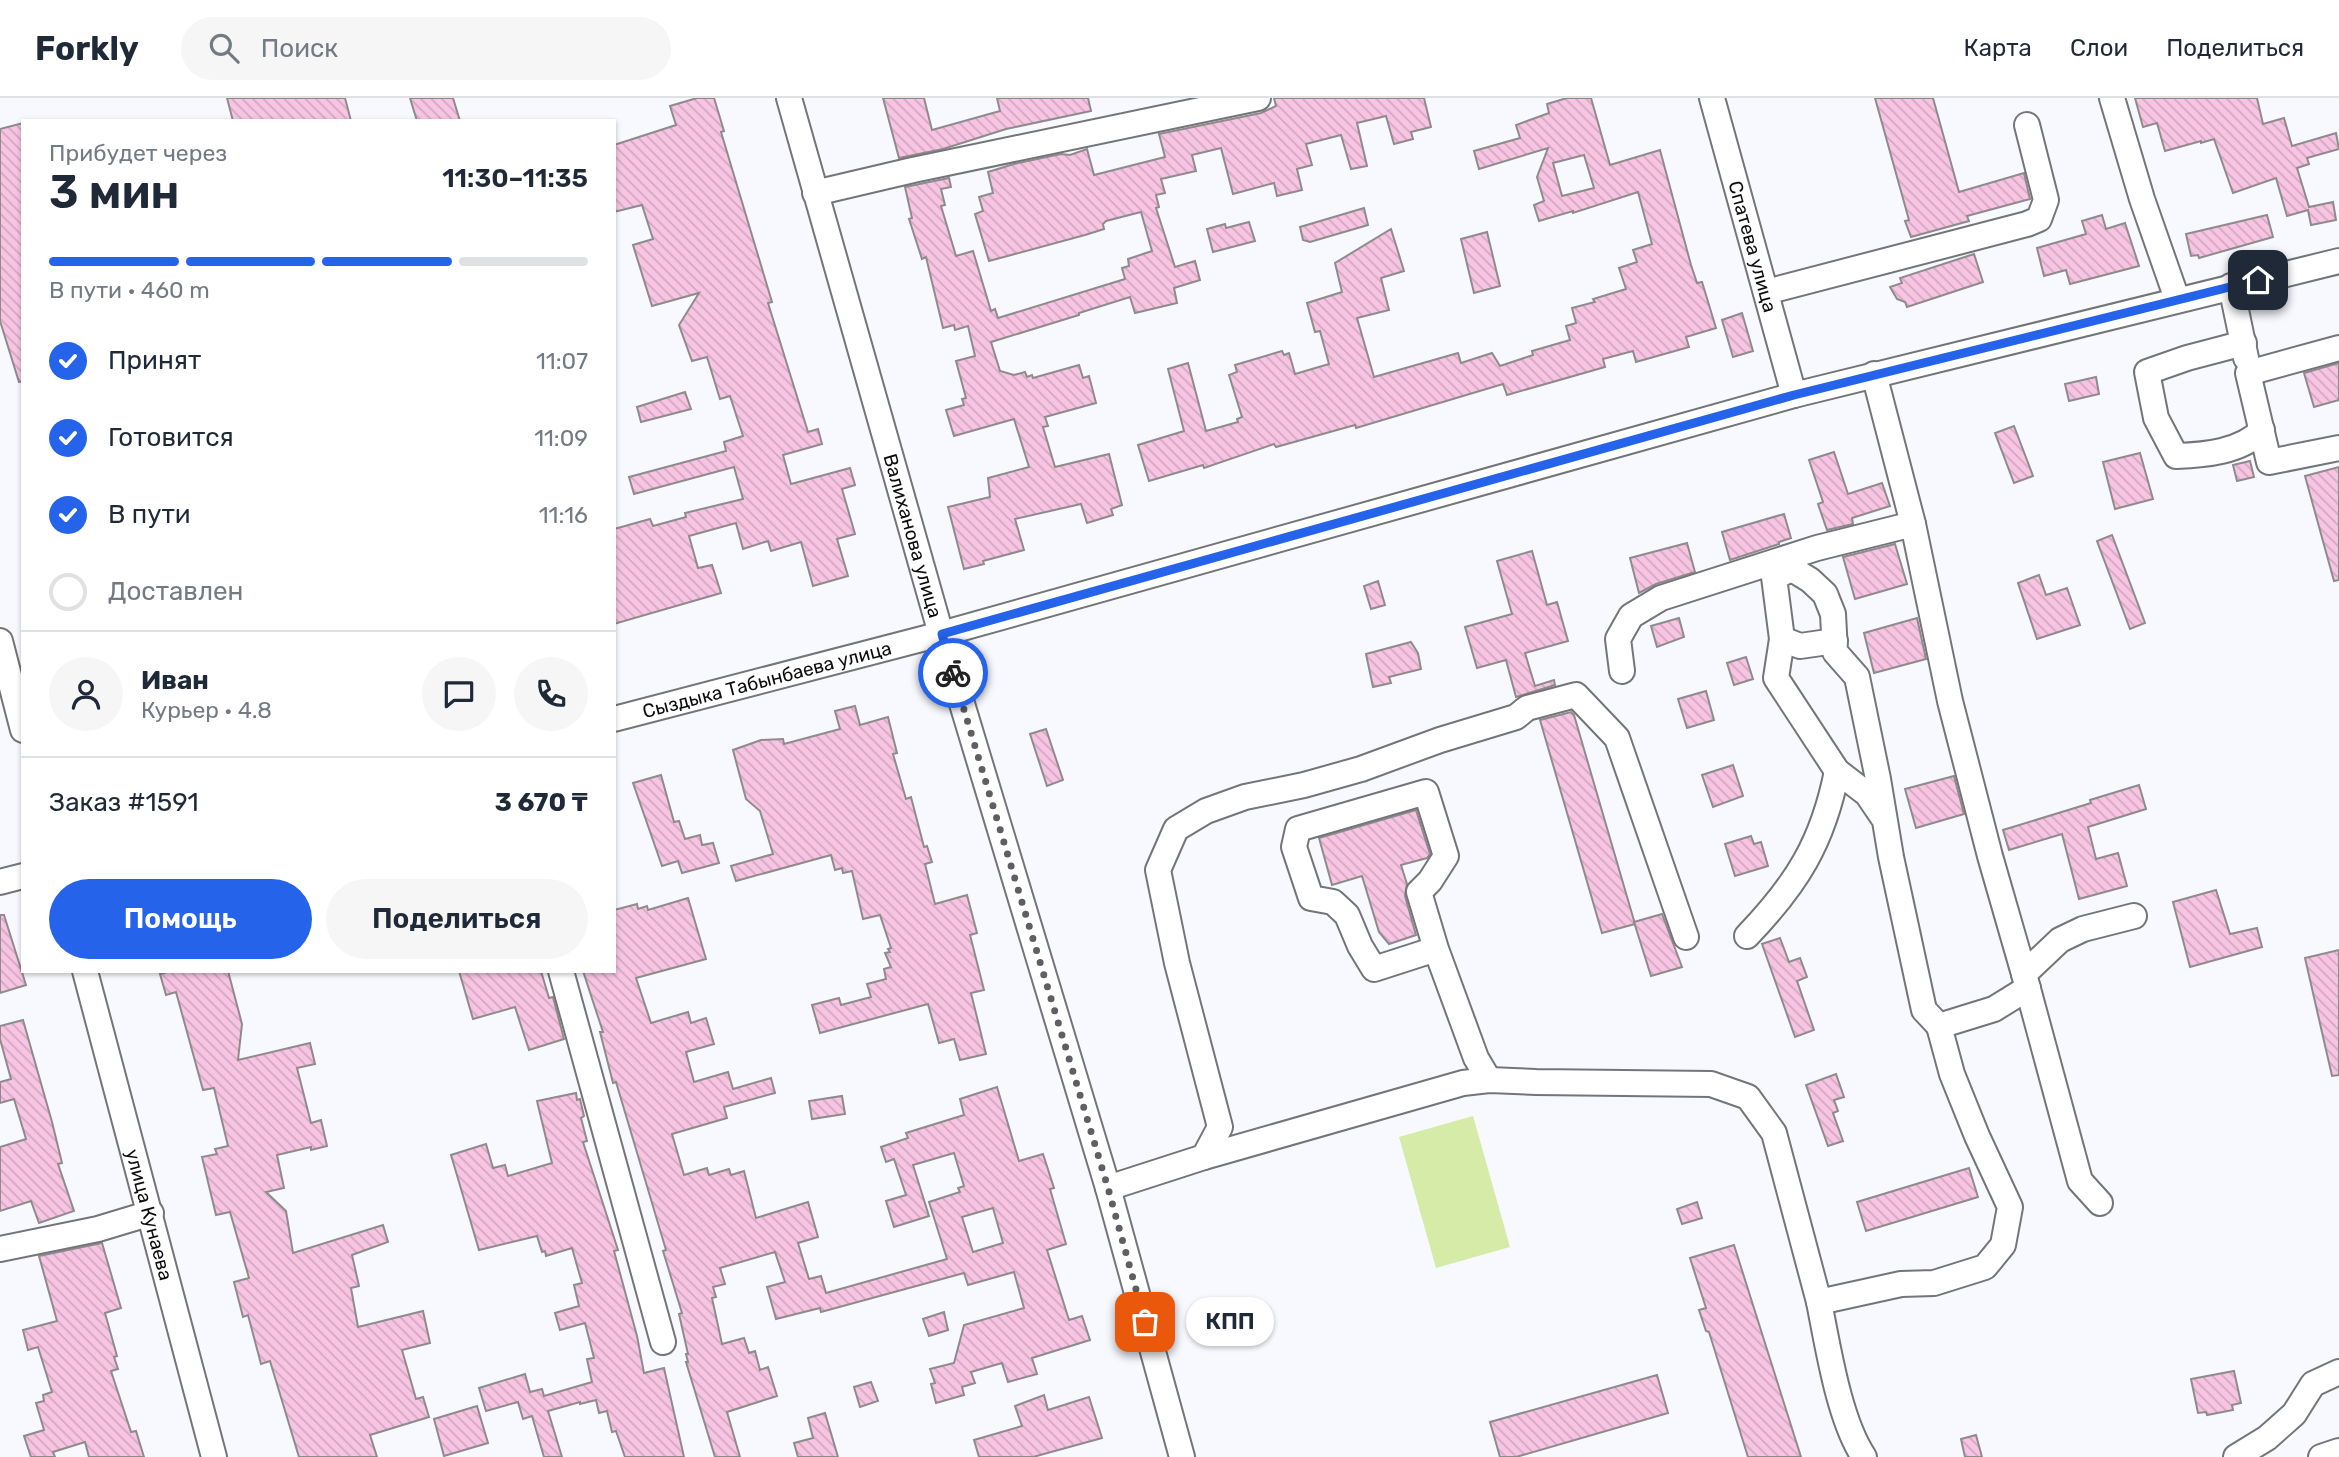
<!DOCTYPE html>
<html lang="ru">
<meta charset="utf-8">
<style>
body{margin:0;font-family:Rubik,sans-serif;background:#f6f6f7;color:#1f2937;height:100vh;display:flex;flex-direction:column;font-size:26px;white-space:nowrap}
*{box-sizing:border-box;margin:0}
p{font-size:23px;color:#747a83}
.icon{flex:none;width:38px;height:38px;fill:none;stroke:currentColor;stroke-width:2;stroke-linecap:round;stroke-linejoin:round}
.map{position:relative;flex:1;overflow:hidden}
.drawer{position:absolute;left:21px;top:21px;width:595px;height:854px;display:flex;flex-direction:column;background:#fff;border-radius:0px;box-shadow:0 2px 5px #0004}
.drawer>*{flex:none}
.pin{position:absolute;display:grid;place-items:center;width:60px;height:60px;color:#fff;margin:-30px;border-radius:14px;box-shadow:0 4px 10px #0006}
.courier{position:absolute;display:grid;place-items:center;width:70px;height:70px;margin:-35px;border:5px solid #2563eb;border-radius:50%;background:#fff;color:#222;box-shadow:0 2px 9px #0007}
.bubble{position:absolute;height:49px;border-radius:24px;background:#fff;box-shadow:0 2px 5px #0004;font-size:23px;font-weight:600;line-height:49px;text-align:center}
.head em{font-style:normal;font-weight:600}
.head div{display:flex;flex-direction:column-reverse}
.head{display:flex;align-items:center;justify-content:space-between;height:119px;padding:0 28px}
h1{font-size:46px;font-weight:600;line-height:52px}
.bar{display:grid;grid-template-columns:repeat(4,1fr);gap:10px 7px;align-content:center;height:84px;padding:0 28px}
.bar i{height:9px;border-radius:5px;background:#e0e1e3}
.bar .active{background:#2563eb}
.bar p{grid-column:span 4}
.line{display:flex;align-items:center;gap:18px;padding:0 28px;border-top:2px solid #e0e1e3}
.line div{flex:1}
.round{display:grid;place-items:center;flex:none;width:74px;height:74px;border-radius:37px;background:#f6f6f7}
ol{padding:0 28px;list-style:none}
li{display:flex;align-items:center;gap:21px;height:77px}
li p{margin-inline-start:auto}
li .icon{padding:7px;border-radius:50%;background:#2563eb;color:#fff;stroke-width:4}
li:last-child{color:#747a83}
li i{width:38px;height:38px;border:4px solid #e0e1e3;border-radius:50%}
.primary-button{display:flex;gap:14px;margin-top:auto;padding:14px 28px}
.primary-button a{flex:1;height:80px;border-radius:42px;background:#2563eb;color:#fff;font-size:28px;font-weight:600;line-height:80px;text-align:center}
.primary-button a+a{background:#f6f6f7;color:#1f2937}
header{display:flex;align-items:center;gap:42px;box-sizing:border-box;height:98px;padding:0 35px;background:#fff;border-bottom:2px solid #e0e1e3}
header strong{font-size:33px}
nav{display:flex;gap:38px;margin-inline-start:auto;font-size:24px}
.search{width:490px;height:63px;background:#f6f6f7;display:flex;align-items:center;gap:18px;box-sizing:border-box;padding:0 24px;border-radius:38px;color:#747a83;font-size:26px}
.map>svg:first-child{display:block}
</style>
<header>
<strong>Forkly</strong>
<div class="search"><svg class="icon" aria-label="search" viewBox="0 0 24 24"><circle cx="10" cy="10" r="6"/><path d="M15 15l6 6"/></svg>Поиск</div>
<nav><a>Карта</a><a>Слои</a><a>Поделиться</a></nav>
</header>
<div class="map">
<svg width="2339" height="1359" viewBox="0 0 2339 1359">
<defs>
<pattern id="building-back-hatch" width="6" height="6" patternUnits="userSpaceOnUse" patternTransform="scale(1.75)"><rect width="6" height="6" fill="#f7c4e2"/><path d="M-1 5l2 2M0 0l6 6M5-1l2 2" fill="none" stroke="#d3a7c1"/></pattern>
</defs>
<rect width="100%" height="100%" fill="#f7f9fe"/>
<path fill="#d6eba8" d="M1473,1018L1510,1149L1436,1170L1399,1039Z"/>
<g fill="url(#building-back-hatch)" stroke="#8f8b8d" stroke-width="2" fill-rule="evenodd">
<path d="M227,0H345L351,23H233Z"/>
<path d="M410,0H453L460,23H417Z"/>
<path d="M697,0H714L724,33L721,34L772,204L768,205L808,334L818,331L822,346L783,357L791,386L850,370L855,387L842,391L855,436L837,441L848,478L813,488L801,444L771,453L768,443L743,451L736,425L689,438L698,470L712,467L721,495L614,526V431L650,421L653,428L686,419L685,415L743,401L734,369L634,396L629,379L726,353L724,344L743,338L730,298L720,301L707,259L692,263L679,227L699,195L652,208L633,147L653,141L642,107L614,114V47L676,27L670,8Z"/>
<path d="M883,0H924L932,32L1000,13L997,0H1088L1091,13L1006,31L943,51L899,60Z"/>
<path d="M1274,0H1424L1431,29L1411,34L1413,41L1394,46L1386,18L1357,25L1367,68L1351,71L1341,37L1306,46L1312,67L1297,71L1302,92L1277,98L1274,85L1233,96L1221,50L1192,57L1196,73L1161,81L1165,95L1156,97L1159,109L1156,110L1175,169L1195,163L1200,182L1174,190L1177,205L1135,215L1130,199L1079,215V217L991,244L1000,273L1014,277L1025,274L1027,279L1032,277L1033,280L1079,267L1083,280L1089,278L1096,305L1045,319L1048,328L1043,329L1055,369L1109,356L1122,407L1111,411L1113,417L1087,425L1081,406L1015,421L1024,452L983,463L984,466L964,471L948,409L990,399L988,380L1029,369L1014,321L954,338L946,312L964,307L962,301L966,300L956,263L975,258L968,228L955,232L954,227L943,230L926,159L922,161L909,121L912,120L905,89L949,80L951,89L941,91L945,107L941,108L956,158L973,153L991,213L995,211L998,220L1125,181L1122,170L1129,168L1128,161L1152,153L1141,114L1106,123L1103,126L1104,131L1085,137L989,163L975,116L983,113L979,99L993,95L988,74L1014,66L1061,56L1070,57L1087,51L1094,77L1165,59L1159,36L1261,15L1276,8Z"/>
<path d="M1567,0H1591L1610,67L1660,52L1691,167L1697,185L1702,184L1716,230L1686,239L1689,249L1636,264L1633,253L1603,261L1605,269L1507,297L1503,286L1356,330L1355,327L1276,349L1274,346L1204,370L1203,367L1149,383L1138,347L1184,333L1168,271L1188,265L1206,333L1238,324L1237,321L1242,319L1229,277L1237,274L1235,267L1282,253L1284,257L1289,255L1295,276L1329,266L1320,233L1315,234L1307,205L1342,194L1335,165L1391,131L1404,173L1381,180L1389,212L1357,220L1374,279L1458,255L1461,265L1492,255L1500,268L1533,257L1532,253L1570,242L1566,228L1576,225L1572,210L1595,204L1593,201L1626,191L1619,170L1637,164L1633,152L1652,146L1638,94L1573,115V113L1539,123L1534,107L1544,103L1537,79L1548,50L1479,71L1474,53L1520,40L1516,27L1549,15L1547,6ZM1584,57L1594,90L1562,98L1553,65Z"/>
<path d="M1875,0H1933L1959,94L2024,75L2030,101L1967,118L1969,123L1911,139L1905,123L1909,122Z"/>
<path d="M2135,0H2257L2263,26L2284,20L2292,48L2336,35L2339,51L2307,60L2309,66L2297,70L2309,109L2333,104L2336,122L2311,127L2308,112L2287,118L2276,80L2233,95L2214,41L2201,45V43L2165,53L2157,25L2143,29Z"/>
<path d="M23,25V283L19,284L0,223V31Z"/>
<path d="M1364,110L1368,127L1310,144L1303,142L1300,129Z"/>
<path d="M2102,117L2106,131L2125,125L2139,168L2070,186L2066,172L2044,178L2037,150L2086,136L2082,123Z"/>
<path d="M2267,117L2273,139L2199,160L2198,157L2191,158L2186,136Z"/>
<path d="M1249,124L1255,143L1213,154L1207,131L1225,126L1226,130Z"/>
<path d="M1487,134L1500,188L1474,195L1461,141Z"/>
<path d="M1974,156L1983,184L1907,209L1905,204L1897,201L1890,189L1902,185L1900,180Z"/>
<path d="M1742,215L1753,253L1733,259L1722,222Z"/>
<path d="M2339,265V302L2314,309L2304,275Z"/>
<path d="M2096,279L2099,296L2069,303L2065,286Z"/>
<path d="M685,294L691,311L641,324L637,309Z"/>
<path d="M2014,328L2033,378L2014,385L1995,335Z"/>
<path d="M1834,354L1848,396L1882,385L1890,408L1852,420L1853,426L1827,432L1818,406L1823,404L1809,362Z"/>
<path d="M2140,355L2153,401L2115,411L2103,364Z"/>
<path d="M2250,363L2254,379L2237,383L2233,367Z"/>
<path d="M2339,369V482L2334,483L2305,378Z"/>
<path d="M1784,416L1791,440L1779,444V446L1730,462L1722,434Z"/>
<path d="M2112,437L2145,525L2130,531L2097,443Z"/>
<path d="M1687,445L1695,474L1656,486L1639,495L1630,460Z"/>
<path d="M1895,446L1907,486L1855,501L1843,459Z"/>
<path d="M1532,453L1547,507L1557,504L1568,543L1525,555L1535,588L1554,582L1555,587L1516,599L1506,562L1477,570L1465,529L1512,516L1497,463Z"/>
<path d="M2039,477L2046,497L2067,490L2080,527L2037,541L2018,485Z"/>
<path d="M1378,483L1385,507L1371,511L1364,488Z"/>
<path d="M1679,520L1684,539L1657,549L1651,528Z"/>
<path d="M1917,520L1926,561L1874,575L1864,535Z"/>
<path d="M1411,544L1418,555L1421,571L1389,579L1391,585L1373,589L1366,556Z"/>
<path d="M1746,559L1753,581L1734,587L1727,565Z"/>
<path d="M1706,593L1714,622L1687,630L1678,601Z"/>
<path d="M855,608L860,627L888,619L897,655L893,656L906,701L911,699L924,749L927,748L932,764L925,766L935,806L967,797L977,835L970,837L984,892L971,895L986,956L960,962L954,941L939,945L928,906L820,935L812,907L839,900L841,907L871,899L867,886L886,881L884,871L891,869L885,855L890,854L888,851L891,850L880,817L863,821L852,773L843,775L842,770L835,772L831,757L736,783L731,768L773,756L760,713L746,701L733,652L761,642L783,641L784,646L840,631L835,613Z"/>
<path d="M1571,614L1574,617L1635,826L1602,835L1540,622Z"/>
<path d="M1046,631L1063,682L1047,688L1030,636Z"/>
<path d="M1733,667L1743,698L1713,709L1702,677Z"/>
<path d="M661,677L674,724L679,723L685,741L700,737L702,747L713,745L719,765L682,775L678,763L662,768L633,685Z"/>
<path d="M1954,678L1964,716L1916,730L1905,691Z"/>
<path d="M2139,687L2146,711L2088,729L2096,761L2118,755L2127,788L2079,801L2062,736L2009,752L2003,732L2091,705L2090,702Z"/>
<path d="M1416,712L1430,756L1427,760L1401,767L1407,786L1405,798L1416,837L1389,846L1379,834L1362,778L1332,787L1319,740Z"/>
<path d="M1751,738L1754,746L1761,744L1768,768L1735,778L1725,746Z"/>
<path d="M2216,792L2230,836L2257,830L2262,849L2190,869L2173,804Z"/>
<path d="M688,800L706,861L636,880L651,925L688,914L691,925L706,920L714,946L686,954L694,984L728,974L733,991L771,980L775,995L724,1009L727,1020L672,1036L684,1077L707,1070L709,1077L729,1071L731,1077L744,1073L756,1120L808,1104L818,1139L798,1145L809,1181L821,1178L826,1195L947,1161L929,1104L960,1094L958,1090L964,1088L954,1055L913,1067L929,1118L894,1129L886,1103L906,1097L894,1061L886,1064L881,1049L908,1040L906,1035L964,1017L960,1001L997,989L1019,1063L1043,1056L1054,1090L1050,1091L1066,1146L1047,1152L1069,1222L1082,1218L1090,1242L1032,1260L1037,1276L1008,1284L1002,1265L971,1274L975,1285L962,1289L964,1297L936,1305L931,1286L935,1285L930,1271L954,1265L964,1227L1024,1210L1014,1174L968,1187L964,1175L821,1214L820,1210L776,1221L767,1189L785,1184L775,1154L720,1170L725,1186L713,1189L716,1199L712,1200L722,1246L744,1240L749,1255L755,1253L760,1272L768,1269L777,1298L727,1314L740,1359H715L686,1264H688L686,1256H688L679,1216L682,1215L663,1153L666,1152L616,984L613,985L600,934H603L583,873H614V812L637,806L638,811L647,808L648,812ZM993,1110L1003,1145L973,1154L962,1119Z"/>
<path d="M1662,816L1682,869L1651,878L1634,824Z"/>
<path d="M0,817H4L26,887L0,895Z"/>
<path d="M1780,840L1789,864L1800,860L1807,879L1797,883L1814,932L1795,939L1762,846Z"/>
<path d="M2339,852V977L2332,978L2305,860Z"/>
<path d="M171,873H228L242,926L238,962L310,945L315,966L297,970L311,1025L321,1022L327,1048L311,1052V1049L277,1057L284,1090L266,1094L286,1113L293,1155L383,1127L388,1144L352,1157L359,1188L351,1190L358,1229L423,1213L430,1245L402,1252L416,1301L423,1299L429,1319L370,1337L377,1359H299L270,1263L261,1266L248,1217L243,1219L234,1184L249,1180L230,1114L216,1117L202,1059L217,1056L215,1051L228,1048L214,990L203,992L176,894L166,897L160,876Z"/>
<path d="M459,873H541L549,900L553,899L564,941L529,952L515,909L473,921Z"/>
<path d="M23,922L52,1024L62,1065L58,1066L74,1113L39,1125L31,1103L0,1113V1049L26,1041L14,1001L0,1005V984L11,981L0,941V928Z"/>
<path d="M1836,976L1844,999L1834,1002L1838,1013L1833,1015L1843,1043L1828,1048L1806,987Z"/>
<path d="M576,995L577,1002L580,1001L584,1018L581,1020L587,1043L583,1044L618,1152L614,1153L637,1238L644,1275L664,1270L684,1359H625L616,1333L612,1334L607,1313L599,1315L596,1302L580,1306V1304L548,1313L562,1359H544L532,1318L523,1321L518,1304L486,1313L479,1290L525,1276L530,1294L542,1291L544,1298L592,1284L587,1261L594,1260L585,1225L560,1232L555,1215L579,1208L574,1187L582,1185L572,1150L546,1158L545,1153L542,1154L537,1138L479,1152L451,1057L486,1046L493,1070L505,1067L508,1078L552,1065L537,1003Z"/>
<path d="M842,998L845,1016L812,1021L809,1003Z"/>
<path d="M1969,1070L1978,1099L1866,1133L1857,1104Z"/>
<path d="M1697,1104L1702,1120L1682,1126L1677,1111Z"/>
<path d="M102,1145L121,1210L105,1215L117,1258L114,1259L118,1271L111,1273L131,1334L136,1333L144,1359H89L85,1344L53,1354L55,1359H31L24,1338L44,1332L36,1305L44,1303L43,1297L52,1294L38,1249L28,1252L23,1232L57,1223L39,1158Z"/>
<path d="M1734,1147L1801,1359H1748L1709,1234L1706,1233L1699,1212L1706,1210L1690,1160Z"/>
<path d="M944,1214L948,1232L929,1238L923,1221Z"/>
<path d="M2234,1273L2241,1305L2232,1307L2233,1312L2207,1317L2206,1314L2198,1315L2191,1281Z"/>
<path d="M1657,1277L1668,1315L1516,1359H1500L1490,1324Z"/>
<path d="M871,1284L878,1303L860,1309L854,1289Z"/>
<path d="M1044,1297L1048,1312L1089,1299L1102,1340L1033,1359H979L974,1342L1022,1328L1015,1308Z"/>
<path d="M477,1308L488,1345L444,1358L434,1321Z"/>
<path d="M825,1315L838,1359H798L794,1345L813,1340L808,1320Z"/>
<path d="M1976,1337L1982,1359H1965L1961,1341Z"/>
</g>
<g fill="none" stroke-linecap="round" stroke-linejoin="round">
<defs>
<g id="minor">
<path id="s1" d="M789,0L941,536L1108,1090L1182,1359"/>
<path id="s2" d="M1712,0L1794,297"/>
<path d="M2112,0L2142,101L2177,201"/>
<path d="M815,95L913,72L1258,0"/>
<path d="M2231,188L2246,260"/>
<path d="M1766,194L2027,126L2039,121L2046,102L2027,27"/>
<path d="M2244,245L2187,260L2147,274L2156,320L2176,358C2205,357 2241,354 2262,332"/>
<path d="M2339,250L2248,275L2269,364L2339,350"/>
<path d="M1913,426L1950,603L1990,758L2024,876L2080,1083L2100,1105"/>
<path d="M1782,541L1800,548L1835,543"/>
<path d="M0,543L23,632"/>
<path d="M1622,573L1618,541L1631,518L1661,500L1817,450L1913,426L1874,276"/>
<path id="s3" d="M614,621L941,536L1794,297L2339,163"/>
<path d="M1884,721L1867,696L1837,673L1776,580L1782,541L1774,479L1792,471L1810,482L1825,496L1833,516L1835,554L1857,579L1878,681L1891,759L1924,912L1939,928"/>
<path d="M0,784L23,778"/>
<path d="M1747,838C1797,786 1823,744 1837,673"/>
<path d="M1436,851L1374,871L1360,848L1347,817L1333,804L1311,800L1294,749L1298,731L1426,694L1446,758L1430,783L1419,794L1436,851L1476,960L1489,982"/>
<path id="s4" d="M85,873L214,1359"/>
<path d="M561,873L663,1244"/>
<path d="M2024,876L2060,842L2083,831L2134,818"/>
<path d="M1204,1059L1463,985L1489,982L1536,984L1711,986L1748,999L1774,1035L1819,1204L1901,1186L1934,1185L1985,1169L2003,1147L2010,1109L1977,1038L1952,976L1939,928L1994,911L2028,890"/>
<path d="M1108,1090L1204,1059L1220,1029L1177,865L1158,772L1176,731L1206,713L1245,699L1304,687L1361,671L1440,642L1516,619L1527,610L1576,597L1617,640L1686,839"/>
<path d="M0,1151L98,1131L151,1115"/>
<path d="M1819,1204C1828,1249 1839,1322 1864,1359"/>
<path d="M2236,1359L2267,1340L2294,1316L2313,1286L2339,1274"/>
<path d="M2321,1359L2339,1353"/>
</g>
</defs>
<use href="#minor" stroke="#737579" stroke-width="28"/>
<use href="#minor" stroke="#fff" stroke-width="24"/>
</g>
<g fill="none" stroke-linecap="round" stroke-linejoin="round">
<path stroke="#5e5f62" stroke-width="7" stroke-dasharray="0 12.6" d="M953,575L1108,1090L1145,1224"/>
<path stroke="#2563eb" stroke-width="9" d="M953,575L942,536L1794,297L2258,182"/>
</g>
<g text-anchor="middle" stroke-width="6" stroke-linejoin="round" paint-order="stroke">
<g font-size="19" fill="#0c0c0e" stroke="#fff">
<text dy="7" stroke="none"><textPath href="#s2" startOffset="154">Спатева улица</textPath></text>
<text dy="7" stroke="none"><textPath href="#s1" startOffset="455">Валиханова улица</textPath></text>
<text dy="7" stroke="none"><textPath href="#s3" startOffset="158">Сыздыка Табынбаева улица</textPath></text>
<text dy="7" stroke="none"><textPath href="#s4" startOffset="252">улица Кунаева</textPath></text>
</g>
</g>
</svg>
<div class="pin" style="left:1145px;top:1224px;background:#ea580c"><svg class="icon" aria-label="bag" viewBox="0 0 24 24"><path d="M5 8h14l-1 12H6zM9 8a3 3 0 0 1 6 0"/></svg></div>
<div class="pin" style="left:2258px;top:182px;background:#1f2937"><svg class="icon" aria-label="home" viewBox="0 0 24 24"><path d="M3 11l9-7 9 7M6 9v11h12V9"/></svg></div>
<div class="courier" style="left:953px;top:575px"><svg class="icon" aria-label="bike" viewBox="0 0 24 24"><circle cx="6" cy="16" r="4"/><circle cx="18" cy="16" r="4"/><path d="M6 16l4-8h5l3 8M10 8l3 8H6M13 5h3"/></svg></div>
<div class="bubble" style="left:1186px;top:1199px;width:88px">КПП</div>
<section class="drawer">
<div class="head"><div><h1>3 мин</h1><p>Прибудет через</p></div><em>11:30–11:35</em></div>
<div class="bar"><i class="active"></i><i class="active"></i><i class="active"></i><i></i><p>В пути · 460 m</p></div>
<ol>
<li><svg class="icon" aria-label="check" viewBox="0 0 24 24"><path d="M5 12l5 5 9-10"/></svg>Принят<p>11:07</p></li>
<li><svg class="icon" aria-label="check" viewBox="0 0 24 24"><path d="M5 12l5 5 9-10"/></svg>Готовится<p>11:09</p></li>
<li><svg class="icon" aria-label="check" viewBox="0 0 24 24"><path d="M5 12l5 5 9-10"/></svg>В пути<p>11:16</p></li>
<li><i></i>Доставлен</li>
</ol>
<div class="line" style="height:126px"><a class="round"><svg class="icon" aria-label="person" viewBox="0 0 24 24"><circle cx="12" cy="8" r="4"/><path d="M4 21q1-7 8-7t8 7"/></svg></a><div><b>Иван</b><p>Курьер · 4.8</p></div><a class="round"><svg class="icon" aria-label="chat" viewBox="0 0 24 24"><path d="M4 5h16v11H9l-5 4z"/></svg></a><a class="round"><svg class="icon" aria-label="phone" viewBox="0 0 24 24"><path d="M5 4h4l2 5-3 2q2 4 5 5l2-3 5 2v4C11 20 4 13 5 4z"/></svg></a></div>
<div class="line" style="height:91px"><div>Заказ #1591</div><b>3 670 ₸</b></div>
<div class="primary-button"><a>Помощь</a><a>Поделиться</a></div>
</section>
</div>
